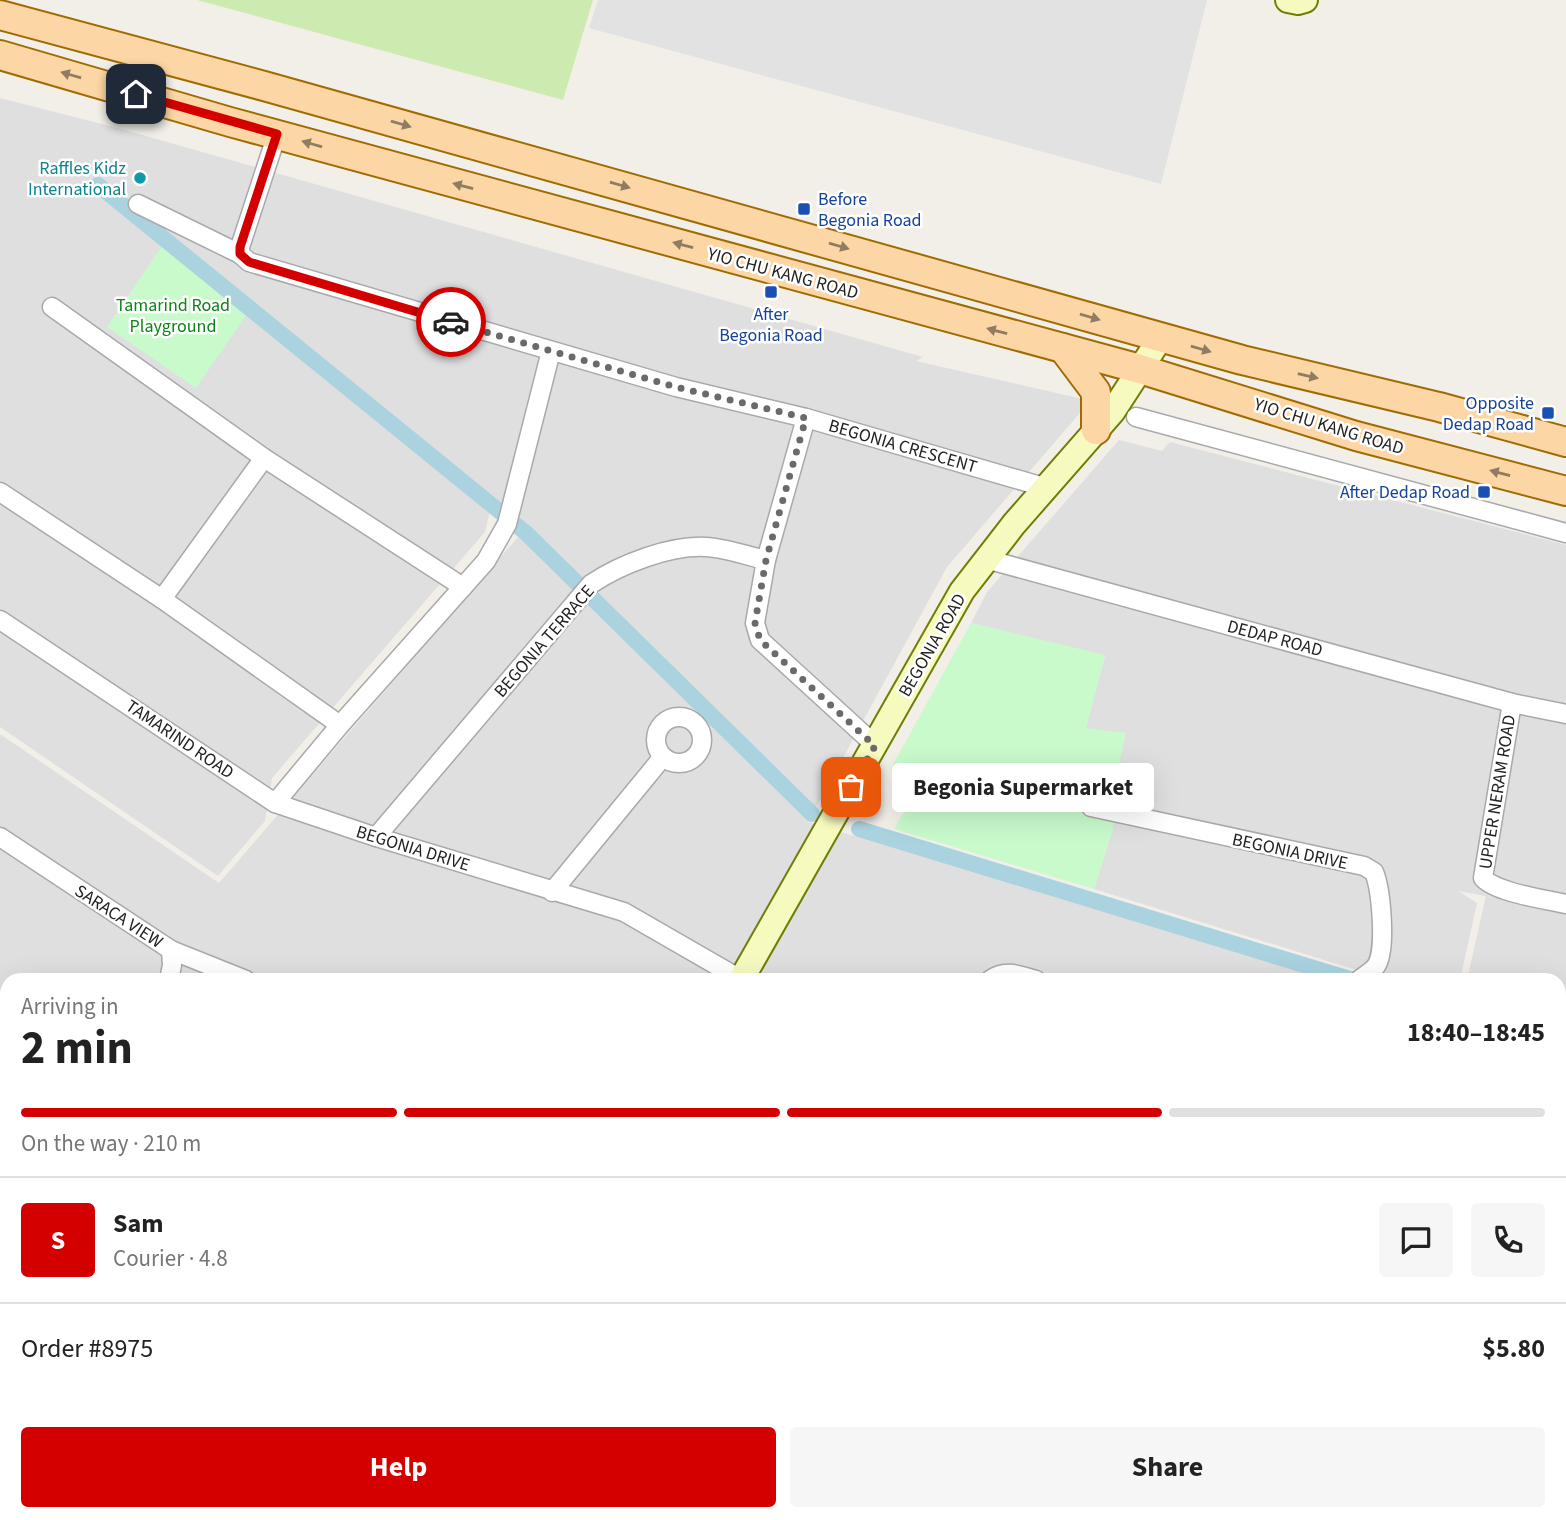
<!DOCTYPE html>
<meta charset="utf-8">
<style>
body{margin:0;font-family:"Source Sans 3",sans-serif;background:#f6f6f6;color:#222;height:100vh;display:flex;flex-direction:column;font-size:26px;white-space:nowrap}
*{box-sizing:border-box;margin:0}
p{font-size:23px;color:#767676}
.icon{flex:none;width:38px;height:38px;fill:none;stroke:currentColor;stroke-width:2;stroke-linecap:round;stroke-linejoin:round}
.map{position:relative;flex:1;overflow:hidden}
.panel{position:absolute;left:0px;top:973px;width:1566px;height:548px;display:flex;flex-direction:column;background:#fff;border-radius:21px 21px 0 0;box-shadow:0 7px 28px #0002}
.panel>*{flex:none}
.pin{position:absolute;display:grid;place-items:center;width:60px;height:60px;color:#fff;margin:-30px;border-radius:14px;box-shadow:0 4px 10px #0006}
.courier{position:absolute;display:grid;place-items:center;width:70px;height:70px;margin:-35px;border:5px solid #d40000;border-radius:50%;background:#fff;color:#222;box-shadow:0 2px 9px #0007}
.bubble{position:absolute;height:49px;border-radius:7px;background:#fff;box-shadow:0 7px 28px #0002;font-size:23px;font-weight:700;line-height:49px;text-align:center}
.head em{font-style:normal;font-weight:700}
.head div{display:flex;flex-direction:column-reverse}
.head{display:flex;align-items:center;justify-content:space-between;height:119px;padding:0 21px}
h1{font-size:46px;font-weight:700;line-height:52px}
.bar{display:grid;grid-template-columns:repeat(4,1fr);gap:10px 7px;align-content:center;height:84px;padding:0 21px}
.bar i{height:9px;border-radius:5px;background:#e0e0e0}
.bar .current{background:#d40000}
.bar p{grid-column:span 4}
.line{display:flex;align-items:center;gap:18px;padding:0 21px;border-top:2px solid #e0e0e0}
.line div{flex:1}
.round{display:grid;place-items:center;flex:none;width:74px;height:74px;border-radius:7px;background:#f6f6f6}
.primary-button{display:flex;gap:14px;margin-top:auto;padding:14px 21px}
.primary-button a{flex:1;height:80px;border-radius:7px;background:#d40000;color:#fff;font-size:28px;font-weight:700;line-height:80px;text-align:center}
.primary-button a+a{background:#f6f6f6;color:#222}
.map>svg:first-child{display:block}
</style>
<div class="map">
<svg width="1566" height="1520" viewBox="0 0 1566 1520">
<rect width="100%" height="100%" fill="#f2efe9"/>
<g fill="#e0dfdf">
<path d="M0,98L125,130L923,357L916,361L1083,399L1086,406L947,567L808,822L1329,980H7V1334L0,1335V734L219,883L524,530L531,526L98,178L92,190L490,511L485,532L272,778L265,821L218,876L0,727Z"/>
<path d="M1119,440L1162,451L1170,442L1566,545V1013L1559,1012V980H1467L1486,896L1458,891L1477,903L1460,980H1389L1094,889L1113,828L1112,796L1125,733L1085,729L1105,656L971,623L987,592Z"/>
<path d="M1559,1030L1566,1031V1520H0V1382H7V1514H1559Z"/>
</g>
<path fill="#cdebb0" d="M197,0H593L563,100Z"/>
<g fill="#c8facc">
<path d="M162,246L247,314L196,388L107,327Z"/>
<path d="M971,623L1105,655L1086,728L1126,733L1112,796L1113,828L1094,889L894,829L913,796L898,787L904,775L891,768Z"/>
<path d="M1559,1231L1566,1232V1505L1559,1504Z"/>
</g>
<path fill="#e2e2e2" d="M598,0H1207L1161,184L589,28Z"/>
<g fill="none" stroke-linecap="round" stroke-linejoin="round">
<g stroke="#aad3df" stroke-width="16">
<path d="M98,185L525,532L812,814"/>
<path d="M859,829L1353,980"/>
<path d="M1559,1023L1566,1024"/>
</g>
<defs>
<g id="street">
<path d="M277,134L240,247V254L249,262L676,387L806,418L1047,488"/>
<path d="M138,204L240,254"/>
<path d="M52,307L264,458L463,587"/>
<path d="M1136,417L1566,533"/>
<path d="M806,418L766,560L755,623L760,640L875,745"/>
<path d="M0,492L162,599L340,725"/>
<path d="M986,559L1512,703L1566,714"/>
<path d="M162,599L264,458"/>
<path d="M0,620L275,803L376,837L624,912L742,980"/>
<path d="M1512,703L1483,878C1497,893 1545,899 1566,904"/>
<circle cx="679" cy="740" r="23"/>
<path d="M275,803L340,725L486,561L507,524L551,351"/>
<path d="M1091,807L1364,866L1374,872C1381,889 1387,950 1376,966C1373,971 1364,976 1359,980"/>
<path d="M0,837L171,950L246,980"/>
<path d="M376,837L591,584C621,564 670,545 706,547C726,548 747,556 766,560"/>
<path d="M552,892L662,758"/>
<path d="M169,980L172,965L171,950"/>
<path d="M990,980C1005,969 1019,975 1036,980"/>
<path d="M0,1013L7,1012"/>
<path d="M1559,1126L1566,1127"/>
<path d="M0,1181L7,1180"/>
<path d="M0,1362L7,1361"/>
<path d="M371,1514L372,1520"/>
<path d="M540,1514L541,1520"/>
<path d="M904,1514L914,1520"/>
<path d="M0,1518L21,1514"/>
<path d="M1356,1520L1357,1514"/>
</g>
<g id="secondary">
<path d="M1288,0L1298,2L1305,0"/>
<path d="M741,980L962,591L1014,524L1113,411L1161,337"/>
<path d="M1209,1514L1218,1520"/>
</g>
<g id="primary">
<path d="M0,15L264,86L1242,360L1439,407L1566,442"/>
<path d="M0,55L230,122L1140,369L1356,436L1566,491"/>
<path d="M1063,348L1096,392V430"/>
</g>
</defs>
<use href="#street" stroke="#a9a9a9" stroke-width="21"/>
<use href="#secondary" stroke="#707d05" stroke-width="28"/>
<use href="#primary" stroke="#a06b00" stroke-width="32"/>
<use href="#street" stroke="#fff" stroke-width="18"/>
<use href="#secondary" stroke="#f7fabf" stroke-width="24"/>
<use href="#primary" stroke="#fcd6a4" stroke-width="28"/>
</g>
<defs><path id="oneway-solid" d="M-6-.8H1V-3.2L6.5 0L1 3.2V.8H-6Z" transform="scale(1.75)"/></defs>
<g fill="#8f7c63">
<use href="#oneway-solid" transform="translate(71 75) rotate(-164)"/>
<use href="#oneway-solid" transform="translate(401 124) rotate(16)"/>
<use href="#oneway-solid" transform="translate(312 144) rotate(-164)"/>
<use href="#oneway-solid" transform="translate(620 185) rotate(16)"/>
<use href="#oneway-solid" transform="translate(463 186) rotate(-165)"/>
<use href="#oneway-solid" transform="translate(683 245) rotate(-165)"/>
<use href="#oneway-solid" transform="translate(839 246) rotate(16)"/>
<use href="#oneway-solid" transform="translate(1090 317) rotate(16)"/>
<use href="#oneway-solid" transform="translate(997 331) rotate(-165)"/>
<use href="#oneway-solid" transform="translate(1201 349) rotate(16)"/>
<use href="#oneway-solid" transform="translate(1308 376) rotate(13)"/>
<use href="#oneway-solid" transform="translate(1500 473) rotate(-165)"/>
</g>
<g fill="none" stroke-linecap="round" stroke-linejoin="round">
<path stroke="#6b6a68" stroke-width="7" stroke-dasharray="0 12.6" d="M451,322L676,387L806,418L766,560L755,623L760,640L875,746L851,787"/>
<path stroke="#d40000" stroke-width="9" d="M136,94L277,134L240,247V254L249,262L451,322"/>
</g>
<circle fill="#0f9aa8" stroke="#fff" stroke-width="2.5" cx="140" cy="178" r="7"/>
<g fill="#1a4fb4" stroke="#fff" stroke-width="2.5">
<rect x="797" y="202" width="14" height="14" rx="3.5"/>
<rect x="764" y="285" width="14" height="14" rx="3.5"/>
<rect x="1541" y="406" width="14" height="14" rx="3.5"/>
<rect x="1477" y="485" width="14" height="14" rx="3.5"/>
</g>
<g text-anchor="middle" stroke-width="5" stroke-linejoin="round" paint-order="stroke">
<g font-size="18" fill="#0d838f" stroke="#fff" text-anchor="end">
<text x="126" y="174">Raffles Kidz<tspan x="126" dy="21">International</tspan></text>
</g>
<g font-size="18" fill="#164399" stroke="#fff" text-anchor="end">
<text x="818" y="205" text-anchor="start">Before<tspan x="818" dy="21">Begonia Road</tspan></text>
<text x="771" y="320" text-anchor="middle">After<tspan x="771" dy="21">Begonia Road</tspan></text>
<text x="1534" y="409">Opposite<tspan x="1534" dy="21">Dedap Road</tspan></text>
<text x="1470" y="498">After Dedap Road</text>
</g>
<g font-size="18" fill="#222" stroke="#fff">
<text transform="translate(783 273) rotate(15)" y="6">YIO CHU KANG ROAD</text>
<text transform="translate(1329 426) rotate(17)" y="6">YIO CHU KANG ROAD</text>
<text transform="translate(903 446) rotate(16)" y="6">BEGONIA CRESCENT</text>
<text transform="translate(1275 638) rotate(15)" y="6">DEDAP ROAD</text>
<text transform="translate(544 641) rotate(-49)" y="6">BEGONIA TERRACE</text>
<text transform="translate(932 645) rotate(-60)" y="6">BEGONIA ROAD</text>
<text transform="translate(180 739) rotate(34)" y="6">TAMARIND ROAD</text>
<text transform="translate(1497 792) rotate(-81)" y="6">UPPER NERAM ROAD</text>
<text transform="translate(413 848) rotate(17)" y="6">BEGONIA DRIVE</text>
<text transform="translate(1290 851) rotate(12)" y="6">BEGONIA DRIVE</text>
<text transform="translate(119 916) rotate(33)" y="6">SARACA VIEW</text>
</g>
<g font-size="18" fill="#0c8416" stroke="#fff">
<text x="173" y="311">Tamarind Road<tspan x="173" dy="21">Playground</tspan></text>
</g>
</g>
</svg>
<div class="pin" style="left:851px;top:787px;background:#ea580c"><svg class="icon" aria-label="bag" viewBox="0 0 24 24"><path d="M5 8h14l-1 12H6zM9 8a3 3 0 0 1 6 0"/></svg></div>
<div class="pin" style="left:136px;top:94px;background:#1f2937"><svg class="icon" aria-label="home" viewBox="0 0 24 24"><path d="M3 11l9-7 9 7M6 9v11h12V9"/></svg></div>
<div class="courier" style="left:451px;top:322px"><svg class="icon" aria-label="car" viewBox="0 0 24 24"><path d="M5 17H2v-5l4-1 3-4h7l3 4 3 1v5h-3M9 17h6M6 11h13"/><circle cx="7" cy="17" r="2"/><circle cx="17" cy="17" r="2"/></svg></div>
<div class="bubble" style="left:892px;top:763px;width:262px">Begonia Supermarket</div>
<section class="panel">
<div class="head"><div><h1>2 min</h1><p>Arriving in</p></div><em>18:40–18:45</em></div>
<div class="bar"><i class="current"></i><i class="current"></i><i class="current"></i><i></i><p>On the way · 210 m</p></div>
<div class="line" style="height:126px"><b class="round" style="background:#d40000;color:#fff">S</b><div><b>Sam</b><p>Courier · 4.8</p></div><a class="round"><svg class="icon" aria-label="chat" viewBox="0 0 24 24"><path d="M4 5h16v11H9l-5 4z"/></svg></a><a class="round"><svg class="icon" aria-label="phone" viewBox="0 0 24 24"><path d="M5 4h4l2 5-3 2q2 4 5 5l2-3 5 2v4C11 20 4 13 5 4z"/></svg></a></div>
<div class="line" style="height:91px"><div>Order #8975</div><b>$5.80</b></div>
<div class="primary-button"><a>Help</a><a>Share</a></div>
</section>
</div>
